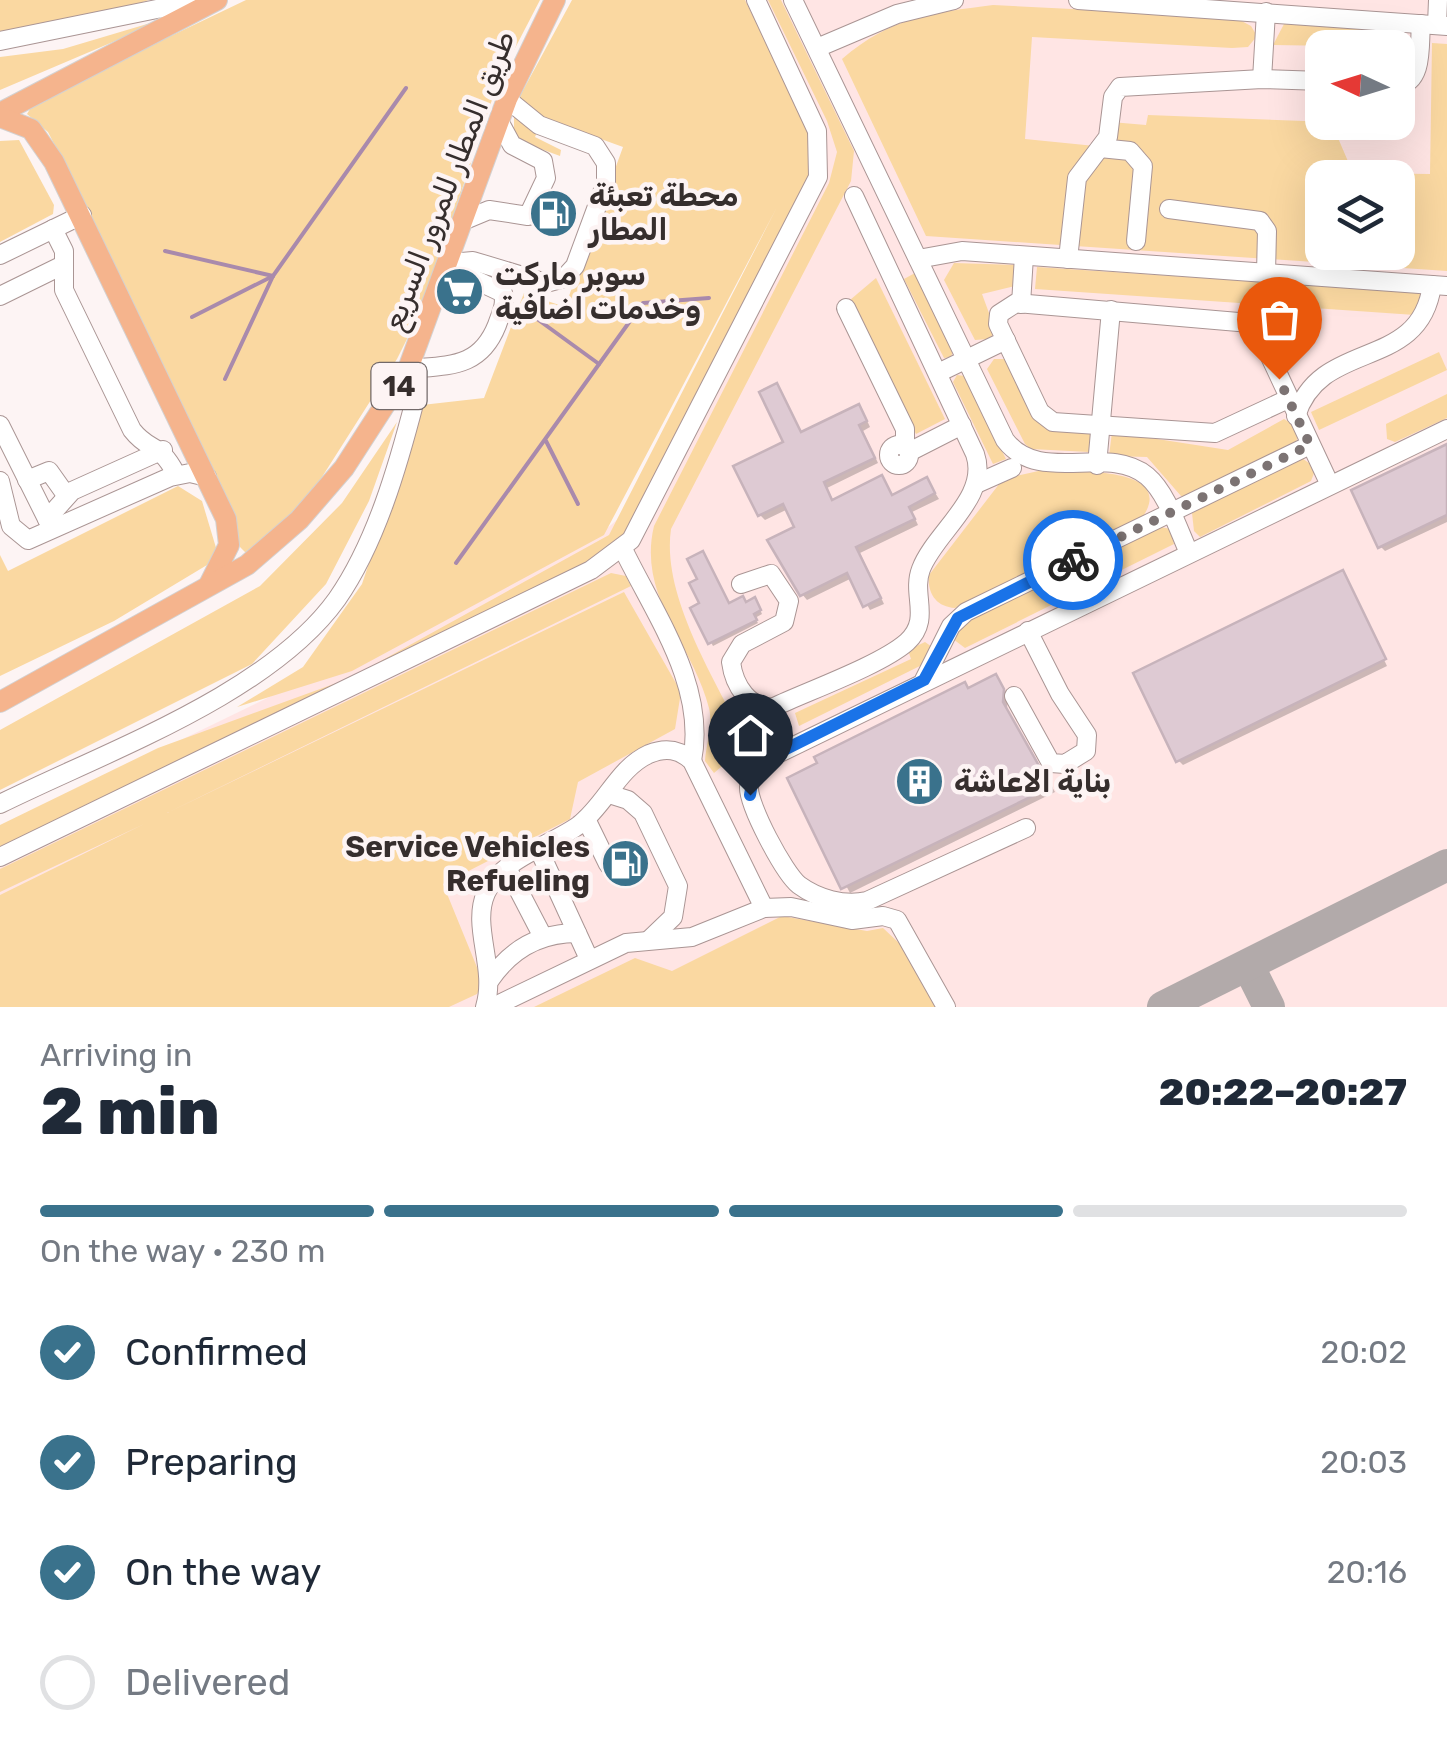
<!DOCTYPE html>
<meta charset="utf-8">
<style>
body{margin:0;font-family:Rubik,Vazirmatn,sans-serif;background:#f6f6f7;color:#1f2937;height:100vh;display:flex;flex-direction:column;font-size:38px;white-space:nowrap}
*{box-sizing:border-box;margin:0}
p{font-size:32px;color:#747a83}
.icon{flex:none;width:55px;height:55px;fill:none;stroke:currentColor;stroke-width:2;stroke-linecap:round;stroke-linejoin:round}
.map{position:relative;height:1007px;overflow:hidden}
.details{display:flex;flex-direction:column;background:#fff;flex:1}
.details>*{flex:none}
.needle{width:65px;rotate:274deg}
.tools{position:absolute;left:1305px;top:30px;display:grid;gap:20px}
.tools a{display:grid;place-items:center;width:110px;height:110px;border-radius:20px;background:#fff;box-shadow:0 10px 40px #0002;font-size:50px}
.pin{position:absolute;display:grid;place-items:center;width:85px;height:85px;color:#fff;margin:-102px -42px;border-radius:50% 50% 50% 0;rotate:-45deg;box-shadow:0 0 10px #0007}
.pin .icon{rotate:45deg}
.courier{position:absolute;display:grid;place-items:center;width:100px;height:100px;margin:-50px;border:8px solid #1a73e8;border-radius:50%;background:#fff;color:#222;box-shadow:0 2px 12px #0007}
.overview em{font-style:normal;font-weight:800}
.overview div{display:flex;flex-direction:column-reverse}
.overview{display:flex;align-items:center;justify-content:space-between;height:170px;padding:0 40px}
h1{font-size:65px;font-weight:800;line-height:75px}
.bar{display:grid;grid-template-columns:repeat(4,1fr);gap:15px 10px;align-content:center;height:120px;padding:0 40px}
.bar i{height:12px;border-radius:8px;background:#e0e1e3}
.bar .on{background:#3a728c}
.bar p{grid-column:span 4}
ol{padding:0 40px;list-style:none}
li{display:flex;align-items:center;gap:30px;height:110px}
li p{margin-inline-start:auto}
li .icon{padding:10px;border-radius:50%;background:#3a728c;color:#fff;stroke-width:4}
li:last-child{color:#747a83}
li i{width:55px;height:55px;border:5px solid #e0e1e3;border-radius:50%}
.map>svg:first-child{display:block}
</style>
<div class="map">
<svg width="1447" height="1007" viewBox="0 0 1447 1007">
<rect width="100%" height="100%" fill="#fdf4f4"/>
<path fill="#ffe5e4" fill-rule="evenodd" d="M736,0H1447V1007H0V828L596,538L619,518L808,153ZM1322,48H1398V122H1322ZM1322,178H1398V252H1322Z"/>
<g fill="#fad8a1" fill-rule="evenodd">
<path d="M0,0H149L79,22L0,34Z"/>
<path d="M246,0H540L499,79L422,309L397,359L308,499L250,557L240,547L230,514L85,204L48,132L27,114L35,101Z"/>
<path d="M572,0H745L808,129L814,171L630,530L608,553L350,678L609,535L777,207L604,535L352,671L237,707L303,667L362,584L422,405L484,398L524,293L565,307L623,147L543,118L535,137L561,150L560,156L514,139V107Z"/>
<path d="M768,0H781L854,151L851,181L671,529C661,598 718,683 747,745L714,773L705,761C706,746 713,723 709,708C693,644 637,597 654,526L829,183L837,152L827,121Z"/>
<path d="M993,5L1234,17L1251,26L1257,36L1248,47L1232,48L1032,37L1025,139L1105,147L1111,122L1146,125L1148,115L1359,123V133L1338,138L1353,173L1430,174L1432,43L1447,44V271L926,236L842,59C891,17 931,13 993,5ZM1322,178H1398V252H1322Z"/>
<path d="M174,16L0,90V57L63,49Z"/>
<path d="M1284,24L1393,27L1409,38L1397,47L1273,45Z"/>
<path d="M19,140L54,205L53,214L0,242V141Z"/>
<path d="M954,263L1017,265L1015,286L982,294L996,332L988,339L975,340L944,280Z"/>
<path d="M1037,267L1415,292L1421,294L1415,315L1035,289Z"/>
<path d="M915,273L953,351L951,357L944,358L904,279Z"/>
<path d="M876,278L945,419L916,434L850,300Z"/>
<path d="M1439,352L1447,370L1319,430L1311,412Z"/>
<path d="M994,359H1005L1036,416L1092,435L1094,445L1089,452L1031,449L1025,444L987,369Z"/>
<path d="M957,375L965,376L1006,459L993,464L953,382Z"/>
<path d="M1447,394V418L1395,442L1387,439L1386,424Z"/>
<path d="M1284,419L1299,428L1296,444L1191,496H1181L1147,457L1109,456L1112,432L1228,450Z"/>
<path d="M397,422L369,501L326,584L252,664L0,790V730L260,586L342,503Z"/>
<path d="M1299,456L1316,468L1311,481L1200,537L1194,531L1192,513Z"/>
<path d="M1043,470C1071,472 1179,465 1142,518L955,608C936,607 927,593 929,575L1003,479Z"/>
<path d="M178,486L202,501L217,551L212,562L114,621L0,676V555L8,571Z"/>
<path d="M1157,526L1170,529L1174,544L965,648L953,639L954,627Z"/>
<path d="M611,573L626,576L631,586L167,813L624,592L681,692L675,729L578,782L570,819L443,884L483,982L477,994L449,1007H0V895L144,824L0,892V869Z"/>
<path d="M925,642L935,649L932,660L799,726L795,713L911,659L908,650Z"/>
<path d="M342,681L0,848V825L158,748Z"/>
<path d="M782,916L867,931L883,928L899,943L937,1007H534L635,958L672,971Z"/>
</g>
<g fill="#0003">
<path d="M546,214L557,219L552,232L542,227Z"/>
<path d="M777,386L802,434L858,407L863,412L870,427L863,431L878,463L827,488L834,502L882,478L894,497L927,480L939,499L912,512L918,525L860,553L884,604L870,610L852,578L807,600L802,594L798,528L788,509L765,520L760,515L786,443Z"/>
<path d="M1447,447V522L1385,551L1380,546Z"/>
<path d="M1343,576L1387,666L1183,765L1178,760Z"/>
<path d="M757,603L762,614L755,618L758,623L713,646L693,610Z"/>
<path d="M996,677L1008,696L1007,709L1055,792L850,893L790,779Z"/>
</g>
<g fill="none" stroke-linecap="round" stroke-linejoin="round">
<g stroke="#a98aac" stroke-width="4">
<path d="M165,251L273,276"/>
<path d="M533,316L599,364"/>
<path d="M192,317L273,276"/>
<path d="M225,379L273,276L406,88"/>
<path d="M546,441L578,504"/>
<path d="M456,563L643,303L709,298"/>
</g>
<g stroke="#b2aaaa" stroke-width="32">
<path d="M1248,965L1269,1007"/>
<path d="M1163,1007L1447,865"/>
</g>
</g>
<g fill="#decad3" stroke="#c7b3bb" stroke-width="2.5">
<path d="M777,383L801,432L859,404L867,421L859,425L875,458L824,482L832,500L882,475L892,495L927,477L935,493L909,507L915,519L856,547L881,598L863,607L847,573L800,596L767,540L794,527L783,504L758,516L733,466L783,442L759,392Z"/>
<path d="M1447,444V515L1378,548L1351,490Z"/>
<path d="M703,551L729,603L743,596L746,602L755,597L761,610L754,614L757,620L708,644L690,608L699,603L689,583L697,579L687,559Z"/>
<path d="M1343,570L1386,659L1176,762L1133,673Z"/>
<path d="M996,674L1004,689L1003,702L1051,787L841,889L787,778L817,763L814,757L965,682L968,688Z"/>
</g>
<g fill="none" stroke-linecap="round" stroke-linejoin="round">
<defs>
<g id="minor">
<path d="M793,0L1005,440C1040,486 1107,443 1147,476C1167,493 1178,529 1189,553"/>
<path d="M1078,0L1447,26"/>
<path d="M1437,25L1438,0"/>
<path d="M0,41L201,0"/>
<path d="M817,48L897,14L954,0"/>
<path d="M1262,79L1266,12"/>
<path d="M1398,85C1424,82 1419,45 1421,24"/>
<path d="M1100,148L1130,151L1143,166L1136,241"/>
<path d="M1169,209L1260,221L1267,231L1266,273"/>
<path d="M465,220L489,210L528,216L546,178L543,161L512,145L499,121"/>
<path d="M53,229L64,251V290L132,430C150,453 159,441 176,474"/>
<path d="M0,255L82,215"/>
<path d="M918,259L962,251L1447,286"/>
<path d="M1068,259L1077,178L1108,137L1113,97L1120,87L1262,79L1322,81"/>
<path d="M450,263L473,261L546,283L564,278L575,266L606,182V163L595,146L539,125L507,99"/>
<path d="M0,296L63,265"/>
<path d="M1021,304L1024,256"/>
<path d="M846,308L905,429V447"/>
<path d="M408,369C450,365 480,368 497,325C501,313 506,305 503,293L448,267"/>
<path d="M938,373L1006,340"/>
<path d="M1288,399L1215,433L1053,422L1040,412L998,324L999,314L1016,303L1250,323L1258,331L1330,485"/>
<path d="M1296,416C1321,337 1420,373 1432,285"/>
<path d="M0,425L51,527"/>
<circle cx="899" cy="455" r="10"/>
<path d="M909,452L962,425"/>
<path d="M1097,465L1111,310"/>
<path d="M27,480L49,471L66,495"/>
<path d="M0,481L11,526L28,540L170,477L190,473L207,477"/>
<path d="M976,484L1012,468"/>
<path d="M47,519L72,491L163,450"/>
<path d="M623,549C655,615 707,686 692,761"/>
<path d="M741,584L771,574L789,601L784,622L742,644L731,662C734,685 749,710 774,707C808,691 881,665 907,642C932,619 911,595 921,569C935,532 990,497 975,454L854,196"/>
<path d="M924,680L951,626L966,612L1310,445"/>
<path d="M1014,696L1051,763L1065,764L1086,751L1087,735L1060,694L1028,631"/>
<path d="M609,794L628,800L643,813L678,886L673,917L649,940"/>
<path d="M0,804C105,752 269,694 337,599C376,543 398,466 415,400L414,383L407,372"/>
<path d="M586,819L608,864"/>
<path d="M1026,828L867,901C844,906 818,899 799,885C784,873 748,805 749,787C750,775 756,767 765,760L1447,429"/>
<path d="M539,850L589,959"/>
<path d="M0,857L591,570L631,540L818,177L817,131L756,0"/>
<path d="M507,868L543,937"/>
<path d="M490,980C511,949 540,933 577,933"/>
<path d="M485,1007C497,967 471,927 486,893C502,858 550,846 579,825C606,804 618,768 649,754C666,747 679,749 692,761L764,908"/>
<path d="M493,1007L626,943L692,937L764,908L791,907L852,920L883,916L897,920L946,1007"/>
</g>
<g id="major">
<path d="M0,113L217,0"/>
<path d="M0,117L31,129L54,162L226,519L229,545L209,585"/>
<path d="M0,702L247,565L299,520L344,468L408,369L507,99L555,0"/>
</g>
</defs>
<use href="#minor" stroke="#aa9594" stroke-width="20"/>
<use href="#major" stroke="#d3d1d1" stroke-width="22"/>
<use href="#minor" stroke="#fff" stroke-width="18"/>
<use href="#major" stroke="#f5b48d" stroke-width="20"/>
</g>
<g fill="none" stroke-linecap="round" stroke-linejoin="round">
<path stroke="#7c7373" stroke-width="10" stroke-dasharray="0 18" d="M1073,560L1310,445L1279,379"/>
<path stroke="#1a73e8" stroke-width="12" d="M750,795L754,772L764,760L924,680L958,618L1073,560"/>
</g>
<defs>
<symbol id="fuel-disc" viewBox="-11 -11 22 22"><circle r="9.5" fill="#3a728c" stroke="#fdf4f4"/><path d="M-5.5-6h7V0h2V4h1.3V-2.5L3-4.5l.8-.8L6-3V5H2.5V1h-1V6h-7ZM-4.2-4.7v3.2H.2V-4.7Z" fill="#fff"/></symbol>
<symbol id="supermarket-disc" viewBox="-11 -11 22 22"><circle r="9.5" fill="#3a728c" stroke="#fdf4f4"/><path d="M-6-5.5h2.5l.6 2H6L4.5 2H-2.5L-4.4-4H-6ZM-1.5 3.2a1.3 1.3 0 1 0 .1 0ZM3 3.2a1.3 1.3 0 1 0 .1 0Z" fill="#fff"/></symbol>
<symbol id="building-disc" viewBox="-11 -11 22 22"><circle r="9.5" fill="#3a728c" stroke="#fdf4f4"/><path d="M-4-6H4V6H1V3H-1V6H-4ZM-2.5-4.3h1.7v1.8h-1.7ZM.8-4.3h1.7v1.8H.8ZM-2.5-1h1.7V.8h-1.7ZM.8-1h1.7V.8H.8Z" fill="#fff"/></symbol>
</defs>
<g fill-rule="evenodd">
<use href="#fuel-disc" x="526" y="186" width="55" height="55"/>
<use href="#supermarket-disc" x="432" y="264" width="55" height="55"/>
<use href="#building-disc" x="892" y="754" width="55" height="55"/>
<use href="#fuel-disc" x="598" y="836" width="55" height="55"/>
</g>
<g text-anchor="middle" stroke-width="9" stroke-linejoin="round" paint-order="stroke">
<rect fill="#fdf4f4" stroke="#726969" stroke-width="2.5" x="371.5" y="363" width="55" height="46" rx="8"/>
<g font-size="28" font-weight="bold" fill="#362e2d">
<text x="399" y="396">14</text>
</g>
<g font-size="30" fill="#362e2d" stroke="#fdf4f4">
<text transform="translate(449 180) rotate(-69)" y="10">طريق المطار للمرور السريع</text>
</g>
<g font-size="30" font-weight="bold" fill="#362e2d" stroke="#fdf4f4" text-anchor="start">
<text x="589" y="206">محطة تعبئة<tspan x="589" dy="34">المطار</tspan></text>
<text x="495" y="285">سوبر ماركت<tspan x="495" dy="34">وخدمات اضافية</tspan></text>
<text x="954" y="792">بناية الاعاشة</text>
<text x="590" y="857" text-anchor="end">Service Vehicles<tspan x="590" dy="34">Refueling</tspan></text>
</g>
</g>
</svg>
<div class="tools">
<a><svg class="needle" viewBox="-14 -14 28 28"><path d="M0-13l5 13h-10z" fill="#e53935"/><path d="M0 13l5-13h-10z" fill="#747a83"/></svg></a>
<a><svg class="icon" aria-label="layers" viewBox="0 0 24 24"><path d="M12 4l9 5-9 5-9-5zM3 14l9 5 9-5"/></svg></a>
</div>
<div class="pin" style="left:1279px;top:379px;background:#ea580c"><svg class="icon" aria-label="bag" viewBox="0 0 24 24"><path d="M5 8h14l-1 12H6zM9 8a3 3 0 0 1 6 0"/></svg></div>
<div class="pin" style="left:750px;top:795px;background:#1f2937"><svg class="icon" aria-label="home" viewBox="0 0 24 24"><path d="M3 11l9-7 9 7M6 9v11h12V9"/></svg></div>
<div class="courier" style="left:1073px;top:560px"><svg class="icon" aria-label="bike" viewBox="0 0 24 24"><circle cx="6" cy="16" r="4"/><circle cx="18" cy="16" r="4"/><path d="M6 16l4-8h5l3 8M10 8l3 8H6M13 5h3"/></svg></div>
</div>
<section class="details">
<div class="overview"><div><h1>2 min</h1><p>Arriving in</p></div><em>20:22–20:27</em></div>
<div class="bar"><i class="on"></i><i class="on"></i><i class="on"></i><i></i><p>On the way · 230 m</p></div>
<ol>
<li><svg class="icon" aria-label="check" viewBox="0 0 24 24"><path d="M5 12l5 5 9-10"/></svg>Confirmed<p>20:02</p></li>
<li><svg class="icon" aria-label="check" viewBox="0 0 24 24"><path d="M5 12l5 5 9-10"/></svg>Preparing<p>20:03</p></li>
<li><svg class="icon" aria-label="check" viewBox="0 0 24 24"><path d="M5 12l5 5 9-10"/></svg>On the way<p>20:16</p></li>
<li><i></i>Delivered</li>
</ol>
</section>
